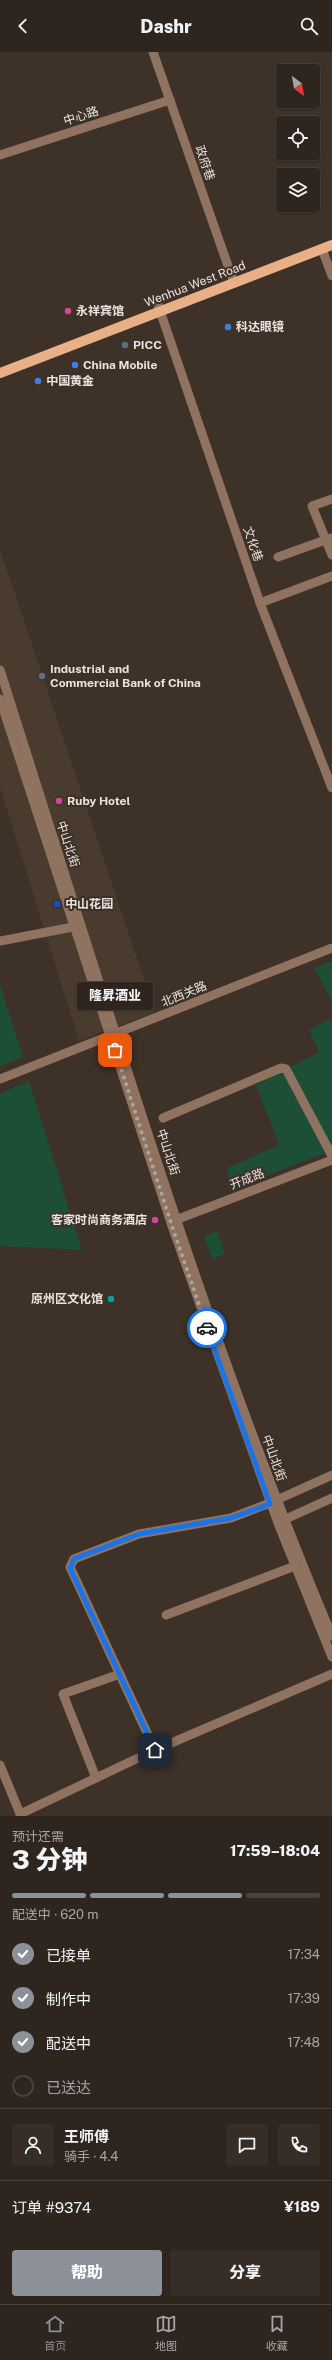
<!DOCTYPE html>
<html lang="zh">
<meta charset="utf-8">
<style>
body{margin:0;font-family:"Public Sans","Noto Sans SC",sans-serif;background:#362d27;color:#f1f3f6;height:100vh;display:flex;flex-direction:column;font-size:15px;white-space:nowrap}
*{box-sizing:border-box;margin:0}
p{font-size:13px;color:#a7a5a4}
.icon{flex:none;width:22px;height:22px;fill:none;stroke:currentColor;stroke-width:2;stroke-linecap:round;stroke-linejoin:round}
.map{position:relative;height:1764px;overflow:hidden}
.panel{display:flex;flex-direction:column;background:#2e251e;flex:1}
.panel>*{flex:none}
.needle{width:26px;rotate:149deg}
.tools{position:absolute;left:276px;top:12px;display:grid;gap:8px}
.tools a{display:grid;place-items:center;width:44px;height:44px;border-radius:4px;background:#2e251e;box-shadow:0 1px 3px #0004,0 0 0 1px #49423c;font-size:20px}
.pin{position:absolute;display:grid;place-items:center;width:34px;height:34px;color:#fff;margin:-17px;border-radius:8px;box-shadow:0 2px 6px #0006}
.courier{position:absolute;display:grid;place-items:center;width:40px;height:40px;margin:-20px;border:3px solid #1a73e8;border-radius:50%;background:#fff;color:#222;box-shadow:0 1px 5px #0007}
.bubble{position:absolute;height:28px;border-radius:4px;background:#2e251e;box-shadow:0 1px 3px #0004,0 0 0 1px #49423c;font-size:13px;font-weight:800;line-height:28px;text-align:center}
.head em{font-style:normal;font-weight:800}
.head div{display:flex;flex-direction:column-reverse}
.head{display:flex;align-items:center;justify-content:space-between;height:68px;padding:0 12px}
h1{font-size:26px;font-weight:800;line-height:30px}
.bar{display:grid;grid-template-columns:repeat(4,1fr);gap:6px 4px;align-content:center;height:48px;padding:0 12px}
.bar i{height:5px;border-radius:3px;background:#49423c}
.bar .current{background:#8c9099}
.bar p{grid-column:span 4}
.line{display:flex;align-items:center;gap:10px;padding:0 12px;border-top:1px solid #49423c}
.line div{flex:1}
.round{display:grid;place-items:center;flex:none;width:42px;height:42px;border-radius:4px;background:#362d27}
ol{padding:0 12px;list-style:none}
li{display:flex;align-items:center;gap:12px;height:44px}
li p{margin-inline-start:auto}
li .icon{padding:4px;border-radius:50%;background:#8c9099;color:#fff;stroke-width:4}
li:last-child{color:#a7a5a4}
li i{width:22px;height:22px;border:2px solid #49423c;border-radius:50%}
.cta{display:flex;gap:8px;margin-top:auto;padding:8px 12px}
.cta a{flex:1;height:46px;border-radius:4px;background:#8c9099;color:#fff;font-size:16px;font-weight:800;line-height:46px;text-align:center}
.cta a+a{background:#362d27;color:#f1f3f6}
header{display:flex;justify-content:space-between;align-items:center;height:52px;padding:0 12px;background:#2e251e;font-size:18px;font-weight:800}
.dock{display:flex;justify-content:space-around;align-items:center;height:56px;border-top:1px solid #49423c;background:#2e251e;font-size:11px;color:#a7a5a4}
.dock a{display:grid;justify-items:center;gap:2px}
.dock .current{color:#8c9099}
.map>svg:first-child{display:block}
</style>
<header><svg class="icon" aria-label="back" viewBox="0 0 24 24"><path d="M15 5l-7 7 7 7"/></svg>Dashr<svg class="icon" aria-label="search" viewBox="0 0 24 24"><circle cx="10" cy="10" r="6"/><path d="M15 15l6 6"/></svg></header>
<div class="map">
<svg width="332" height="1764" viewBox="0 0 332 1764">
<rect width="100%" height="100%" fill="#3d3128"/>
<path fill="#493b2e" d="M0,497L155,960L79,989L0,735Z"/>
<g fill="#1d4f37">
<path d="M332,909V949L314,916Z"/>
<path d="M0,932L23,1005L0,1014Z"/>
<path d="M332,966V1098L231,1138L227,1116L279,1093L256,1033L319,1000L309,978Z"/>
<path d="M29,1029L82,1198L0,1194V1042Z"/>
<path d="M217,1179L225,1202L212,1207L204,1184Z"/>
</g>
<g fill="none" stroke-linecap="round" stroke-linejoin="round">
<g stroke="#8f725f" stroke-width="9">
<path d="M153,0L234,231"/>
<path d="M0,103L170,48"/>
<path d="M322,197L332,224"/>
<path d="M158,253L260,551L332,736"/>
<path d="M332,447L312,454L332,503"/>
<path d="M278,505L331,486"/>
<path d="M260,551L332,524"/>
<path d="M0,618C104,942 200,1270 332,1584"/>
<path d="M0,647L172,1174L278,1471L332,1605"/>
<path d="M0,889L73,875"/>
<path d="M0,1027L332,896"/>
<path d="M163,1066L281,1016L286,1017L332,1104"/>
<path d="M173,1169L332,1108"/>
<path d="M279,1470L332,1446"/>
<path d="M166,1563L295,1514"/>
<path d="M155,1698L70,1515L74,1507L139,1482L231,1466L270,1451L332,1423"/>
<path d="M0,1713L21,1764"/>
<path d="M96,1726L63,1642L120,1622"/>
<path d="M20,1762L155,1698L332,1622"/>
</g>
<path stroke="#e9b088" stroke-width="10" d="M0,321L332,193"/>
</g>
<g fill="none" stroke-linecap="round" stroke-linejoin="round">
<path stroke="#afa59e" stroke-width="4" stroke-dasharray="0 7.2" d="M115,998L172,1174L207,1276"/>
<path stroke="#1a73e8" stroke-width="5" d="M155,1698L70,1516L74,1507L139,1482L231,1466L270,1452L207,1276"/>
</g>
<g fill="#d1479c" stroke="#3d3128" stroke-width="1.5">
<circle cx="68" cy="259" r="4"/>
<circle cx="59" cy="749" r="4"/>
<circle cx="155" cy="1168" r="4"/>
</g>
<g fill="#3f7fe0" stroke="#3d3128" stroke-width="1.5">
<circle cx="228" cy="275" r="4"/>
<circle cx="75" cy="313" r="4"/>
<circle cx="38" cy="329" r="4"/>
</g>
<g fill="#5c6f8a" stroke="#3d3128" stroke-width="1.5">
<circle cx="125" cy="293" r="4"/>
<circle cx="42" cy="624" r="4"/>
</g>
<rect fill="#1a4fb4" stroke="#3d3128" stroke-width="1.5" x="53" y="848" width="8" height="8" rx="2"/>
<circle fill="#0f9aa8" stroke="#3d3128" stroke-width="1.5" cx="111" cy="1247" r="4"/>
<g text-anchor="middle" stroke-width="4" stroke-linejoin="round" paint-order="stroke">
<g font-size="12" fill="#ece3de" stroke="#3d3128">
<text transform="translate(81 64) rotate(-18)" y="4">中心路</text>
<text transform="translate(205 111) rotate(71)" y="4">政府巷</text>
<text transform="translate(195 232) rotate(-21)" y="4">Wenhua West Road</text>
<text transform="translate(253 492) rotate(71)" y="4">文化巷</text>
<text transform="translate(68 792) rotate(72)" y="4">中山北街</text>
<text transform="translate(184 942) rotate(-22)" y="4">北西关路</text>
<text transform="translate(168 1100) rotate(72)" y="4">中山北街</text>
<text transform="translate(247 1127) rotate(-21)" y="4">开成路</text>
<text transform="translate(274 1406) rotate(70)" y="4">中山北街</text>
</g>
<g font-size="12" font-weight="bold" fill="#ece3de" stroke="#3d3128" text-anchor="start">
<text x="76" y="263">永祥宾馆</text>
<text x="236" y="279">科达眼镜</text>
<text x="133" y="297">PICC</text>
<text x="83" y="317">China Mobile</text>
<text x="46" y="333">中国黄金</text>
<text x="50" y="621">Industrial and<tspan x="50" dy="14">Commercial Bank of China</tspan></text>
<text x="67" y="753">Ruby Hotel</text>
<text x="65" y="856">中山花园</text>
<text x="147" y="1172" text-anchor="end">客家时尚商务酒店</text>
<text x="103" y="1251" text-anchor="end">原州区文化馆</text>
</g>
</g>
</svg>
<div class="tools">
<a><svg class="needle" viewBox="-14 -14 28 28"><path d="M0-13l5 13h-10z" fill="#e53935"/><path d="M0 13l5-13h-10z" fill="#a7a5a4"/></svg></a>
<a><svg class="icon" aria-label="locate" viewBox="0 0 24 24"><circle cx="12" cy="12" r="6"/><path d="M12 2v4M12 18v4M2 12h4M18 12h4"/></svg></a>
<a><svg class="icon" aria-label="layers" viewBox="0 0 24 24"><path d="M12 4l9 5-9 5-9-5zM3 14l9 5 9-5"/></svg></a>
</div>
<div class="pin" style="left:115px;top:998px;background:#ea580c"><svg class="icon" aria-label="bag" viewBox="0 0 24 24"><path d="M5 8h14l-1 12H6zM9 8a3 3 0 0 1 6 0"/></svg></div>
<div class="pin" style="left:155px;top:1698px;background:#1f2937"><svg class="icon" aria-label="home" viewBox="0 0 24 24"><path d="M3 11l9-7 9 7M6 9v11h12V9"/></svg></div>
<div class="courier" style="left:207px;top:1276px"><svg class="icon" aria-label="car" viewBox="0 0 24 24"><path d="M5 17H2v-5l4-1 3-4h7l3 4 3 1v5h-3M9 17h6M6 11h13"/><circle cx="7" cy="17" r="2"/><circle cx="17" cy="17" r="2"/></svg></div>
<div class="bubble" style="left:77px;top:930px;width:76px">隆昇酒业</div>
</div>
<section class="panel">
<div class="head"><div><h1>3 分钟</h1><p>预计还需</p></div><em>17:59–18:04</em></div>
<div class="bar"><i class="current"></i><i class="current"></i><i class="current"></i><i></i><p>配送中 · 620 m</p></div>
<ol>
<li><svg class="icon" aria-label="check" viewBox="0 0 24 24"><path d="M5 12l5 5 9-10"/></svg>已接单<p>17:34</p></li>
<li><svg class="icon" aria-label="check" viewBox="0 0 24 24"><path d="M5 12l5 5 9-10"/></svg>制作中<p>17:39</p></li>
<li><svg class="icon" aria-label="check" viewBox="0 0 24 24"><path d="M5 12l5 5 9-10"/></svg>配送中<p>17:48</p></li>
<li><i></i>已送达</li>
</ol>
<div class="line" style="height:72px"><a class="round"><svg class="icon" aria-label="person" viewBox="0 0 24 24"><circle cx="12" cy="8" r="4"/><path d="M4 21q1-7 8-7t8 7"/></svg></a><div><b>王师傅</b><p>骑手 · 4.4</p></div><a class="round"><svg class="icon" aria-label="chat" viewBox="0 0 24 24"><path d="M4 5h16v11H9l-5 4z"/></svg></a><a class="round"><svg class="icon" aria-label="phone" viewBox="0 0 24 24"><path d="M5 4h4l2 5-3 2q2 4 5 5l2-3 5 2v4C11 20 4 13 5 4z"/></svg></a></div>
<div class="line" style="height:52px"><div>订单 #9374</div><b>¥189</b></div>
<div class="cta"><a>帮助</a><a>分享</a></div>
</section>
<nav class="dock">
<a class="current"><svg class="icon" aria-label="home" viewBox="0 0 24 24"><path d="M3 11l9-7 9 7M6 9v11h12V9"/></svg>首页</a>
<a><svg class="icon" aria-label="map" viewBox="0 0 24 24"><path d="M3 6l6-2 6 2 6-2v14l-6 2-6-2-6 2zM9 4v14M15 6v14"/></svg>地图</a>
<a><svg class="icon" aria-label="saved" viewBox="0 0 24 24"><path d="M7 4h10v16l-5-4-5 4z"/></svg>收藏</a>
</nav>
